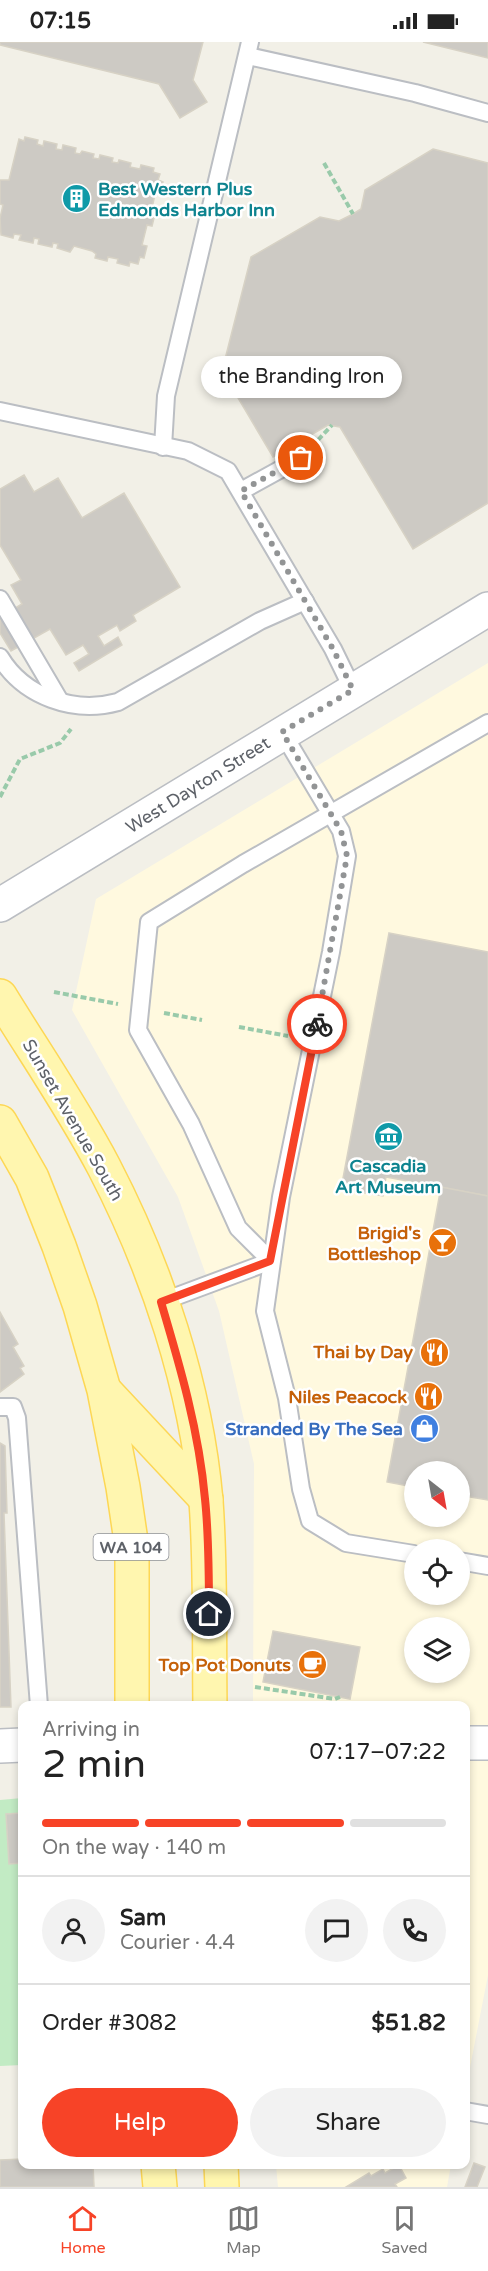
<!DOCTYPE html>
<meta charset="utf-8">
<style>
body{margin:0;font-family:"Varela Round",sans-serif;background:#f2f2f2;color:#222;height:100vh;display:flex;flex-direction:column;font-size:22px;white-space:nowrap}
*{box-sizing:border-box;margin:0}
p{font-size:20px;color:#767676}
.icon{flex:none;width:33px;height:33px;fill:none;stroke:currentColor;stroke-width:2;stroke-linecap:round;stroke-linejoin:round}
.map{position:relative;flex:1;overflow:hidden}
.sheet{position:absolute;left:18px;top:1659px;width:452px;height:468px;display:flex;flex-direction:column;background:#fff;border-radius:12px;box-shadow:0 3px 9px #0003}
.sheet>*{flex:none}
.needle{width:39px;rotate:149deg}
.fabs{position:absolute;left:404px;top:1419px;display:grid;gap:12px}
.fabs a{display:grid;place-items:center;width:66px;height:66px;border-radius:50%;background:#fff;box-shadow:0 3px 9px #0003;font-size:30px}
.pin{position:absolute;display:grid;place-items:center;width:51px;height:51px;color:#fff;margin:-26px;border:3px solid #fff;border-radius:50%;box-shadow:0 2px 6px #0007}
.courier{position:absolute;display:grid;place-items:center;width:60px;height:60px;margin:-30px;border:4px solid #f74327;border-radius:50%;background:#fff;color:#222;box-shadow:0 2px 8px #0007}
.bubble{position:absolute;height:42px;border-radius:21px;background:#fff;box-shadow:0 3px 9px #0003;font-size:20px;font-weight:600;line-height:42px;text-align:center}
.head em{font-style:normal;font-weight:600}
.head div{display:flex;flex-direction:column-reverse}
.head{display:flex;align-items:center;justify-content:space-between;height:102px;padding:0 24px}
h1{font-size:39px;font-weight:600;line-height:45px}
.bar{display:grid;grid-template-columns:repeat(4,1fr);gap:9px 6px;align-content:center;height:72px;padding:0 24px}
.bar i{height:8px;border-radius:4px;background:#e0e0e0}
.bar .selected{background:#f74327}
.bar p{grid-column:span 4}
.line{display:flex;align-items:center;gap:15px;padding:0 24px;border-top:2px solid #e0e0e0}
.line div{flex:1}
.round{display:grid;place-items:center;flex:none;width:63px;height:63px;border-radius:32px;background:#f2f2f2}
.primary-button{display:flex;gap:12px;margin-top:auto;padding:12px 24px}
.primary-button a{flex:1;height:69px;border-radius:36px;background:#f74327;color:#fff;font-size:24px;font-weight:600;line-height:69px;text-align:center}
.primary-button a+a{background:#f2f2f2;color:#222}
.status{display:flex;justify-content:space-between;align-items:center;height:42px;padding:0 30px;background:#fff;direction:ltr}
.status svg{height:16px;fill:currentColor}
.tabs{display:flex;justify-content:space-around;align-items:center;height:84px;border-top:2px solid #e0e0e0;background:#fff;font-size:16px;color:#767676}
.tabs a{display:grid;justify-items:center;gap:3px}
.tabs .selected{color:#f74327}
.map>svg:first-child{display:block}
</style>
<div class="status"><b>07:15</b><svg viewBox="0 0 49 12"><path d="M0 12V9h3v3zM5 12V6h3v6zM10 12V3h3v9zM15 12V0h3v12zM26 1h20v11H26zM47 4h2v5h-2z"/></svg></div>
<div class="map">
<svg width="488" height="2145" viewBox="0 0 488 2145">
<rect width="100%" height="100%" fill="#f2f0e7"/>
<g fill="#fff9df" fill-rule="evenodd">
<path d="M488,621V1933L465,2051V1664L253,1663L254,1422L219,1269L178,1155L72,968L96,857ZM414,1430H459V1474H414ZM414,1508H459V1552H414ZM414,1586H459V1630H414Z"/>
<path d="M276,2123H451L447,2145H278Z"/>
</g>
<path fill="#c2ebc4" d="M22,1756V2023L0,2024V1758Z"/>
<g fill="#cdcac4" stroke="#d7d2c5" stroke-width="1.5">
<path d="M0,0H203L193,38L207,60L180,76L159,42L0,3Z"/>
<path d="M423,0H488V16Z"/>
<path d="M25,95L38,98L37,102L43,104L44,99L57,102L56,107L62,108L63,103L76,106L75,111L80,112L82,109L94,112L93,116L99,117L100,113L113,116L112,120L118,121L119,118L131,121L130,125L140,127L141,123L154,126L153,130L160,132L158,138L163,140L159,153L155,152L151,171L155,172L152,184L147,183L142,203L147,204L144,216L140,215L138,222L130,220L129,224L117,221L118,217L108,215L107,219L95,216L96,212L92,209L74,204L70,210L57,206L58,202L53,201L52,205L38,202L39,197L34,196L33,201L19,198L21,193L14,192L13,196L1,193L0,176L3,163L0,162V138H9L19,97L24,99Z"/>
<path d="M433,107L488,121V461L413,507L340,385L328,383L273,415L222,329L251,215L320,175L339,179L353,172L361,167L365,148Z"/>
<path d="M24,433L34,450L58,436L82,476L124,451L180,545L133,573L136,579L120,589L117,583L98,594L104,604L118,595L122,603L79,629L74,621L89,612L83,603L66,613L50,587L11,609L0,591V575L22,562L11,543L21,538L0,503V447Z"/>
<path d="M389,891L488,910V1154L386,1135L383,1154L341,1147Z"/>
<path d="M441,1145L488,1154V1458L459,1453V1430H414V1445L387,1440Z"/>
<path d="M0,1270L18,1302L13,1305L24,1324L20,1326L24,1332L0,1350Z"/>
<path d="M0,1401L5,1404L7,1471H4L11,1665H0Z"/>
<path d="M273,1589L360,1605L350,1657L263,1640Z"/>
<path d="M22,1771V1821L9,1822L6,1772Z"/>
<path d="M22,2117V2122H93L94,2145H0V2118Z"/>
<path d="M474,2121L485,2125L477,2145H465Z"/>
<path d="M399,2123L406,2136L395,2142L397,2145H346L369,2131L371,2134L383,2127L385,2131Z"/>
</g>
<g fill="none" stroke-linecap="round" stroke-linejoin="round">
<defs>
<g id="service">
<path d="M248,14L415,51L488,71"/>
<path d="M0,369L188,409L228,429L333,607L353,648"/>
<path d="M163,405L166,354L250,0"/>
<path d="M241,449L301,416"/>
<path d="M0,557L60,659"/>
<path d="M0,615C24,655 74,672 118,660L260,579L305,559"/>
<path d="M282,690L341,789L347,814L331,910L281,1155L265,1269L287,1356L301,1447L310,1479L346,1501L414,1512"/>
<path d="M161,1260L271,1219L238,1186L191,1082L138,988L149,880L243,822L488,681"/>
<path d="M0,1365H13L17,1376L39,1664"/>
<path d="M459,1519L488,1524"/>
<path d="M465,2069L488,2073"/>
</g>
<g id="minor">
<path d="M465,1701H488"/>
<path d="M0,1704L22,1703"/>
</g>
<path id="tertiary" d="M0,863L488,567"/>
<g id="primary">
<path d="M0,954C35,1011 73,1066 104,1125C157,1227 196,1345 206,1459C211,1527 209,1595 210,1664"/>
<path d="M0,1080L32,1136L59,1204L80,1264L104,1348L123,1445L132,1506V1664"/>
<path d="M105,1349L206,1457"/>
<path d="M158,2122L160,2145"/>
<path d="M221,2122L222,2145"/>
</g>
</defs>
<use href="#service" stroke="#bbbec3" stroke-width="20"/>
<use href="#minor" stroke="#bbbec3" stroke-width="36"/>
<use href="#tertiary" stroke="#bbbec3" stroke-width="36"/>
<use href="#primary" stroke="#fdd755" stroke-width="36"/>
<g stroke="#99caaa" stroke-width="4" stroke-dasharray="6 3" stroke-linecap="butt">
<path d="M324,121L353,172"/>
<path d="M318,398L332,383"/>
<path d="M0,755L20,717L60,701L71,687"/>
<path d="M54,950L118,962"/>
<path d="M164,971L202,978"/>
<path d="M239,985L288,994"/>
<path d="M255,1645L335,1657L340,1655"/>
</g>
<use href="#service" stroke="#fff" stroke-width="16"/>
<use href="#minor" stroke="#fff" stroke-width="33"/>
<use href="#tertiary" stroke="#fff" stroke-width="33"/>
<use href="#primary" stroke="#fff6af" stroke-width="33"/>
</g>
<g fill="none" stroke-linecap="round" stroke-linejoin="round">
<path stroke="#929495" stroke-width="6" stroke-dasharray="0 10.8" d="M301,416L241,449L333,607L353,648L282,690L341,789L347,814L317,982"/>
<path stroke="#f74327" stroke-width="8" d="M209,1572C209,1533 209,1495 205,1457C199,1389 180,1324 161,1260L270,1219L317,982"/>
</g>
<defs>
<symbol id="building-disc" viewBox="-11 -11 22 22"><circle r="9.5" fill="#0f9aa8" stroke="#fff"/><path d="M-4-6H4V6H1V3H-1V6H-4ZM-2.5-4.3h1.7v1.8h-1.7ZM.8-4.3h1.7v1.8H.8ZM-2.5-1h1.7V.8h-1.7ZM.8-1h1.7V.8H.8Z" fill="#fff"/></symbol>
<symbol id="museum-disc" viewBox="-11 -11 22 22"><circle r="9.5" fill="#0f9aa8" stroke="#fff"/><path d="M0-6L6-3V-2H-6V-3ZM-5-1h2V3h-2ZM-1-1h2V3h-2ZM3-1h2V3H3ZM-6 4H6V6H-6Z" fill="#fff"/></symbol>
<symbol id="bar-disc" viewBox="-11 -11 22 22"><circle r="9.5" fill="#e8710a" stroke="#fff"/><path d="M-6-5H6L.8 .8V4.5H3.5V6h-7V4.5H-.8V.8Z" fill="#fff"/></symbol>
<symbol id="restaurant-disc" viewBox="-11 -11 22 22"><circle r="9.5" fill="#e8710a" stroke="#fff"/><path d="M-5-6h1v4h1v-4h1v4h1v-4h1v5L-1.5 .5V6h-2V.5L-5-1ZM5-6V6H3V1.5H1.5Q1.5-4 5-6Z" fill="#fff"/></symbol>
<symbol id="shop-disc" viewBox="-11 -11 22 22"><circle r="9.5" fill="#3f7fe0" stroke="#fff"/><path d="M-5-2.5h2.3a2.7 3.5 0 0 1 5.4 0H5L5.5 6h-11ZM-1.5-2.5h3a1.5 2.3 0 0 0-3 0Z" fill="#fff"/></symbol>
<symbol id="cafe-disc" viewBox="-11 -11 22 22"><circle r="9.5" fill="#e8710a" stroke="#fff"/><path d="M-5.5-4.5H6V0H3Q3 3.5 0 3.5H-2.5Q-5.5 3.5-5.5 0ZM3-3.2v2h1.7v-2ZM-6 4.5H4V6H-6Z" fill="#fff"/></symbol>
</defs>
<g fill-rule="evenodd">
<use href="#building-disc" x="60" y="140" width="33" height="33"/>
<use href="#museum-disc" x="372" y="1078" width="33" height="33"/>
<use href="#bar-disc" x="426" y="1184" width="33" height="33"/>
<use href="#restaurant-disc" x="418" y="1294" width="33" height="33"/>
<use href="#restaurant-disc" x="412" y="1338" width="33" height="33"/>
<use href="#shop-disc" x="408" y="1370" width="33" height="33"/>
<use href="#cafe-disc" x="296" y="1606" width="33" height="33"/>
</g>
<g text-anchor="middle" stroke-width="5" stroke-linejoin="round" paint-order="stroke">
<rect fill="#fff" stroke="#8e9196" stroke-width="1.5" x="93.5" y="1492" width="75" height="26" rx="4.5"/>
<g font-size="16" font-weight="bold" fill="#5e6269">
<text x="131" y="1511">WA 104</text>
</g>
<g font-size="18" font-weight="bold" fill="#0d838f" stroke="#fff" text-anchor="start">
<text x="98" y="153">Best Western Plus<tspan x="98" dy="21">Edmonds Harbor Inn</tspan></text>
<text x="388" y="1130" text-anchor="middle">Cascadia<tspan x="388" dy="21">Art Museum</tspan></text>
</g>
<g font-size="18" fill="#5e6269" stroke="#fff">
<text transform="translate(198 743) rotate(-32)" y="6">West Dayton Street</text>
<text transform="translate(73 1078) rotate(60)" y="6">Sunset Avenue South</text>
</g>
<g font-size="18" font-weight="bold" fill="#c56008" stroke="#fff" text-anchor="end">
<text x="421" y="1197">Brigid's<tspan x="421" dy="21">Bottleshop</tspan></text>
<text x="413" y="1316">Thai by Day</text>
<text x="407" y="1361">Niles Peacock</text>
<text x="291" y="1629">Top Pot Donuts</text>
</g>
<g font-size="18" font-weight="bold" fill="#366cbe" stroke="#fff" text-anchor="end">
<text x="403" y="1393">Stranded By The Sea</text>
</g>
</g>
</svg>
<div class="fabs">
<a><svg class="needle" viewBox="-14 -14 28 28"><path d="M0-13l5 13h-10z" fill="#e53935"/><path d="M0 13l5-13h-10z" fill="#767676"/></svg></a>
<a><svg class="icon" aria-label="locate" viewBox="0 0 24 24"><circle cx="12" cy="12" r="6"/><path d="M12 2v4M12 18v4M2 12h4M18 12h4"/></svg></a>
<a><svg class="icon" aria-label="layers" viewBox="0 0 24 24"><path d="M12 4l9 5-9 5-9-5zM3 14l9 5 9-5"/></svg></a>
</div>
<div class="pin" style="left:301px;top:416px;background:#ea580c"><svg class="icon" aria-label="bag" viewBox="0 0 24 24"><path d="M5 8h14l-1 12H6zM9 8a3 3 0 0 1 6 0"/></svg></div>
<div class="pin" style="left:209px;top:1572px;background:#1f2937"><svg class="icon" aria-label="home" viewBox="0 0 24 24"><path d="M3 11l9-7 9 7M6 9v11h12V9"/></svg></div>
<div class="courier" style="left:317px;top:982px"><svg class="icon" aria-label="bike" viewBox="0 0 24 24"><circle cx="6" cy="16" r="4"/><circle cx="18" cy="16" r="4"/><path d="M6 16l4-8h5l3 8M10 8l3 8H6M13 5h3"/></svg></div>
<div class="bubble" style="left:201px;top:314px;width:201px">the Branding Iron</div>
<section class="sheet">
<div class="head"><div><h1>2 min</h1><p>Arriving in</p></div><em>07:17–07:22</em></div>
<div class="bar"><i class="selected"></i><i class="selected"></i><i class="selected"></i><i></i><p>On the way · 140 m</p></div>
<div class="line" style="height:108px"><a class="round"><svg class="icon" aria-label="person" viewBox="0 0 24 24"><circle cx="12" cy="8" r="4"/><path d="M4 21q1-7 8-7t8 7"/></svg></a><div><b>Sam</b><p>Courier · 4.4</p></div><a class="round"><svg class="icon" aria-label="chat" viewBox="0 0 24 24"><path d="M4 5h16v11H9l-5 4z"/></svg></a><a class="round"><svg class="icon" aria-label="phone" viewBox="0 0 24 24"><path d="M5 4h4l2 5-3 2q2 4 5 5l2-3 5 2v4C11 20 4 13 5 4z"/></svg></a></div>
<div class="line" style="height:78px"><div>Order #3082</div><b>$51.82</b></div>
<div class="primary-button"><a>Help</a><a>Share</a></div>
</section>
</div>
<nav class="tabs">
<a class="selected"><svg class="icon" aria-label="home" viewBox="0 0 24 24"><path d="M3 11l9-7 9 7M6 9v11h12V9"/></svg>Home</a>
<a><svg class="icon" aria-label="map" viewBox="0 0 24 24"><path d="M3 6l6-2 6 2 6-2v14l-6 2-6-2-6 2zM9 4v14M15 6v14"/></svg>Map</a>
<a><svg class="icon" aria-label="saved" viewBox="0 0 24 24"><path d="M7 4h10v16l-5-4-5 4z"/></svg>Saved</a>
</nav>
